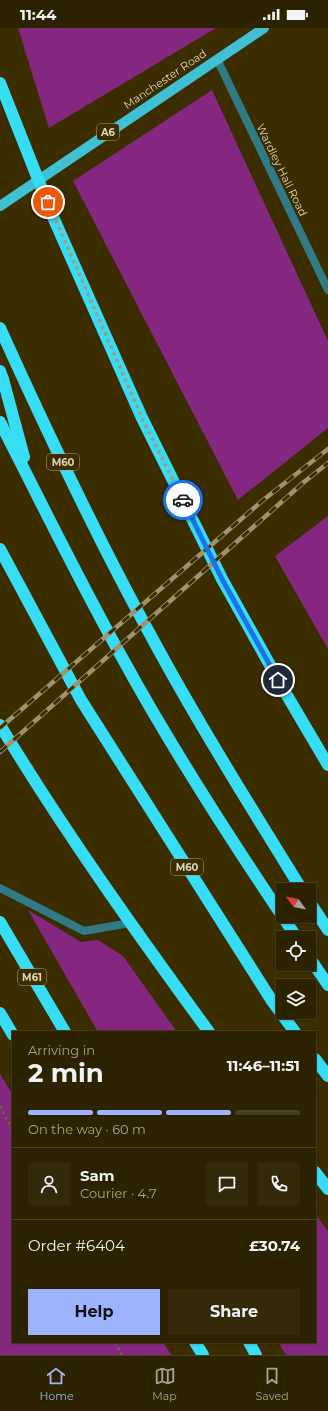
<!DOCTYPE html>
<meta charset="utf-8">
<style>
body{margin:0;font-family:Montserrat,sans-serif;background:#342a0a;color:#f1f3f6;height:100vh;display:flex;flex-direction:column;font-size:15px;white-space:nowrap}
*{box-sizing:border-box;margin:0}
p{font-size:13px;color:#a6a499}
.icon{flex:none;width:22px;height:22px;fill:none;stroke:currentColor;stroke-width:2;stroke-linecap:round;stroke-linejoin:round}
.map{position:relative;flex:1;overflow:hidden}
.details{position:absolute;left:12px;top:1003px;width:304px;height:312px;display:flex;flex-direction:column;background:#2c2200;border-radius:0px;box-shadow:0 1px 3px #0004,0 0 0 1px #483f22}
.details>*{flex:none}
.needle{width:26px;rotate:302deg}
.fabs{position:absolute;left:276px;top:855px;display:grid;gap:8px}
.fabs a{display:grid;place-items:center;width:40px;height:40px;border-radius:0px;background:#2c2200;box-shadow:0 1px 3px #0004,0 0 0 1px #483f22;font-size:20px}
.pin{position:absolute;display:grid;place-items:center;width:34px;height:34px;color:#fff;margin:-17px;border:2px solid #fff;border-radius:50%;box-shadow:0 1px 4px #0007}
.courier{position:absolute;display:grid;place-items:center;width:40px;height:40px;margin:-20px;border:3px solid #1a73e8;border-radius:50%;background:#fff;color:#222;box-shadow:0 1px 5px #0007}
.headline em{font-style:normal;font-weight:700}
.headline div{display:flex;flex-direction:column-reverse}
.headline{display:flex;align-items:center;justify-content:space-between;height:68px;padding:0 16px}
h1{font-size:26px;font-weight:700;line-height:30px}
.bar{display:grid;grid-template-columns:repeat(4,1fr);gap:6px 4px;align-content:center;height:48px;padding:0 16px}
.bar i{height:5px;border-radius:3px;background:#483f22}
.bar .current{background:#9db4fd}
.bar p{grid-column:span 4}
.line{display:flex;align-items:center;gap:10px;padding:0 16px;border-top:1px solid #483f22}
.line div{flex:1}
.round{display:grid;place-items:center;flex:none;width:42px;height:42px;border-radius:0px;background:#342a0a}
.primary-button{display:flex;gap:8px;margin-top:auto;padding:8px 16px}
.primary-button a{flex:1;height:46px;border-radius:0px;background:#9db4fd;color:#111;font-size:16px;font-weight:700;line-height:46px;text-align:center}
.primary-button a+a{background:#342a0a;color:#f1f3f6}
.status{display:flex;justify-content:space-between;align-items:center;height:28px;padding:0 20px;background:#2c2200;direction:ltr}
.status svg{height:11px;fill:currentColor}
.dock{display:flex;justify-content:space-around;align-items:center;height:56px;border-top:1px solid #483f22;background:#2c2200;font-size:11px;color:#a6a499}
.dock a{display:grid;justify-items:center;gap:2px}
.dock .current{color:#9db4fd}
.map>svg:first-child{display:block}
</style>
<div class="status"><b>11:44</b><svg viewBox="0 0 49 12"><path d="M0 12V9h3v3zM5 12V6h3v6zM10 12V3h3v9zM15 12V0h3v12zM26 1h20v11H26zM47 4h2v5h-2z"/></svg></div>
<div class="map">
<svg width="328" height="1327" viewBox="0 0 328 1327">
<rect width="100%" height="100%" fill="#3b2d00"/>
<g fill="#852780">
<path d="M18,0H216L49,100Z"/>
<path d="M212,62L328,313V400L238,472L73,153Z"/>
<path d="M328,488V621L275,528Z"/>
<path d="M28,882L81,914L98,912L123,928L177,1004H98Z"/>
<path d="M0,1046L13,1067V1314H163L171,1327H0Z"/>
<path d="M315,1186L328,1203V1327H286L278,1314H315Z"/>
</g>
<g fill="none" stroke-linecap="round" stroke-linejoin="round">
<g stroke="#71643d" stroke-width="2.5" stroke-dasharray="3 3" stroke-linecap="butt">
<path d="M0,1078L13,1104"/>
<path d="M115,1314L122,1327"/>
</g>
<g stroke="#307a86" stroke-width="8">
<path d="M217,31L328,262"/>
<path d="M0,860L84,903L130,895"/>
</g>
<path stroke="#40c0d4" stroke-width="10" d="M0,178L264,0"/>
<g stroke="#37dcf5" stroke-width="12">
<path d="M0,55L53,189L142,390L222,551L285,664L328,737"/>
<path d="M0,300C47,404 96,508 151,608C198,695 250,778 302,862"/>
<path d="M0,343L3,351L24,429"/>
<path d="M0,394C41,474 80,555 124,633C176,728 236,820 297,910"/>
<path d="M0,521L81,672L272,973L295,1004"/>
<path d="M0,697C64,803 136,904 209,1004"/>
<path d="M309,873L328,902"/>
<path d="M0,894L65,1004"/>
<path d="M309,929L328,957"/>
<path d="M0,985L13,1007"/>
<path d="M315,1031L328,1048"/>
<path d="M315,1144L328,1161"/>
<path d="M195,1314L203,1327"/>
<path d="M249,1314L256,1327"/>
</g>
<defs>
<g id="rail">
<path d="M0,700L262,473L328,421"/>
<path d="M0,724L304,454L328,435"/>
</g>
</defs>
<use href="#rail" stroke="#9f9270" stroke-width="4.5"/>
<use href="#rail" stroke="#3b2d00" stroke-width="3" stroke-dasharray="9" stroke-linecap="butt"/>
</g>
<g fill="none" stroke-linecap="round" stroke-linejoin="round">
<path stroke="#a79b79" stroke-width="4" stroke-dasharray="0 7.2" d="M48,174L142,390L183,472"/>
<path stroke="#1a73e8" stroke-width="5" d="M183,472L222,551L278,652"/>
</g>
<g text-anchor="middle" stroke-width="4" stroke-linejoin="round" paint-order="stroke">
<g fill="#3b2d00" stroke="#afa382" stroke-width="1">
<rect x="97" y="96" width="22" height="16" rx="3"/>
<rect x="47" y="426" width="32" height="16" rx="3"/>
<rect x="171" y="831" width="32" height="16" rx="3"/>
<rect x="18" y="941" width="28" height="16" rx="3"/>
</g>
<g font-size="10" font-weight="bold" fill="#e1d6ba">
<text x="108" y="108">A6</text>
<text x="63" y="438">M60</text>
<text x="187" y="843">M60</text>
<text x="32" y="953">M61</text>
</g>
<g font-size="11" fill="#e1d6ba" stroke="#3b2d00">
<text transform="translate(165 51) rotate(-34)" y="4">Manchester Road</text>
<text transform="translate(282 142) rotate(64)" y="4">Wardley Hall Road</text>
</g>
</g>
</svg>
<div class="fabs">
<a><svg class="needle" viewBox="-14 -14 28 28"><path d="M0-13l5 13h-10z" fill="#e53935"/><path d="M0 13l5-13h-10z" fill="#a6a499"/></svg></a>
<a><svg class="icon" aria-label="locate" viewBox="0 0 24 24"><circle cx="12" cy="12" r="6"/><path d="M12 2v4M12 18v4M2 12h4M18 12h4"/></svg></a>
<a><svg class="icon" aria-label="layers" viewBox="0 0 24 24"><path d="M12 4l9 5-9 5-9-5zM3 14l9 5 9-5"/></svg></a>
</div>
<div class="pin" style="left:48px;top:174px;background:#ea580c"><svg class="icon" aria-label="bag" viewBox="0 0 24 24"><path d="M5 8h14l-1 12H6zM9 8a3 3 0 0 1 6 0"/></svg></div>
<div class="pin" style="left:278px;top:652px;background:#1f2937"><svg class="icon" aria-label="home" viewBox="0 0 24 24"><path d="M3 11l9-7 9 7M6 9v11h12V9"/></svg></div>
<div class="courier" style="left:183px;top:472px"><svg class="icon" aria-label="car" viewBox="0 0 24 24"><path d="M5 17H2v-5l4-1 3-4h7l3 4 3 1v5h-3M9 17h6M6 11h13"/><circle cx="7" cy="17" r="2"/><circle cx="17" cy="17" r="2"/></svg></div>
<section class="details">
<div class="headline"><div><h1>2 min</h1><p>Arriving in</p></div><em>11:46–11:51</em></div>
<div class="bar"><i class="current"></i><i class="current"></i><i class="current"></i><i></i><p>On the way · 60 m</p></div>
<div class="line" style="height:72px"><a class="round"><svg class="icon" aria-label="person" viewBox="0 0 24 24"><circle cx="12" cy="8" r="4"/><path d="M4 21q1-7 8-7t8 7"/></svg></a><div><b>Sam</b><p>Courier · 4.7</p></div><a class="round"><svg class="icon" aria-label="chat" viewBox="0 0 24 24"><path d="M4 5h16v11H9l-5 4z"/></svg></a><a class="round"><svg class="icon" aria-label="phone" viewBox="0 0 24 24"><path d="M5 4h4l2 5-3 2q2 4 5 5l2-3 5 2v4C11 20 4 13 5 4z"/></svg></a></div>
<div class="line" style="height:52px"><div>Order #6404</div><b>£30.74</b></div>
<div class="primary-button"><a>Help</a><a>Share</a></div>
</section>
</div>
<nav class="dock">
<a class="current"><svg class="icon" aria-label="home" viewBox="0 0 24 24"><path d="M3 11l9-7 9 7M6 9v11h12V9"/></svg>Home</a>
<a><svg class="icon" aria-label="map" viewBox="0 0 24 24"><path d="M3 6l6-2 6 2 6-2v14l-6 2-6-2-6 2zM9 4v14M15 6v14"/></svg>Map</a>
<a><svg class="icon" aria-label="saved" viewBox="0 0 24 24"><path d="M7 4h10v16l-5-4-5 4z"/></svg>Saved</a>
</nav>
